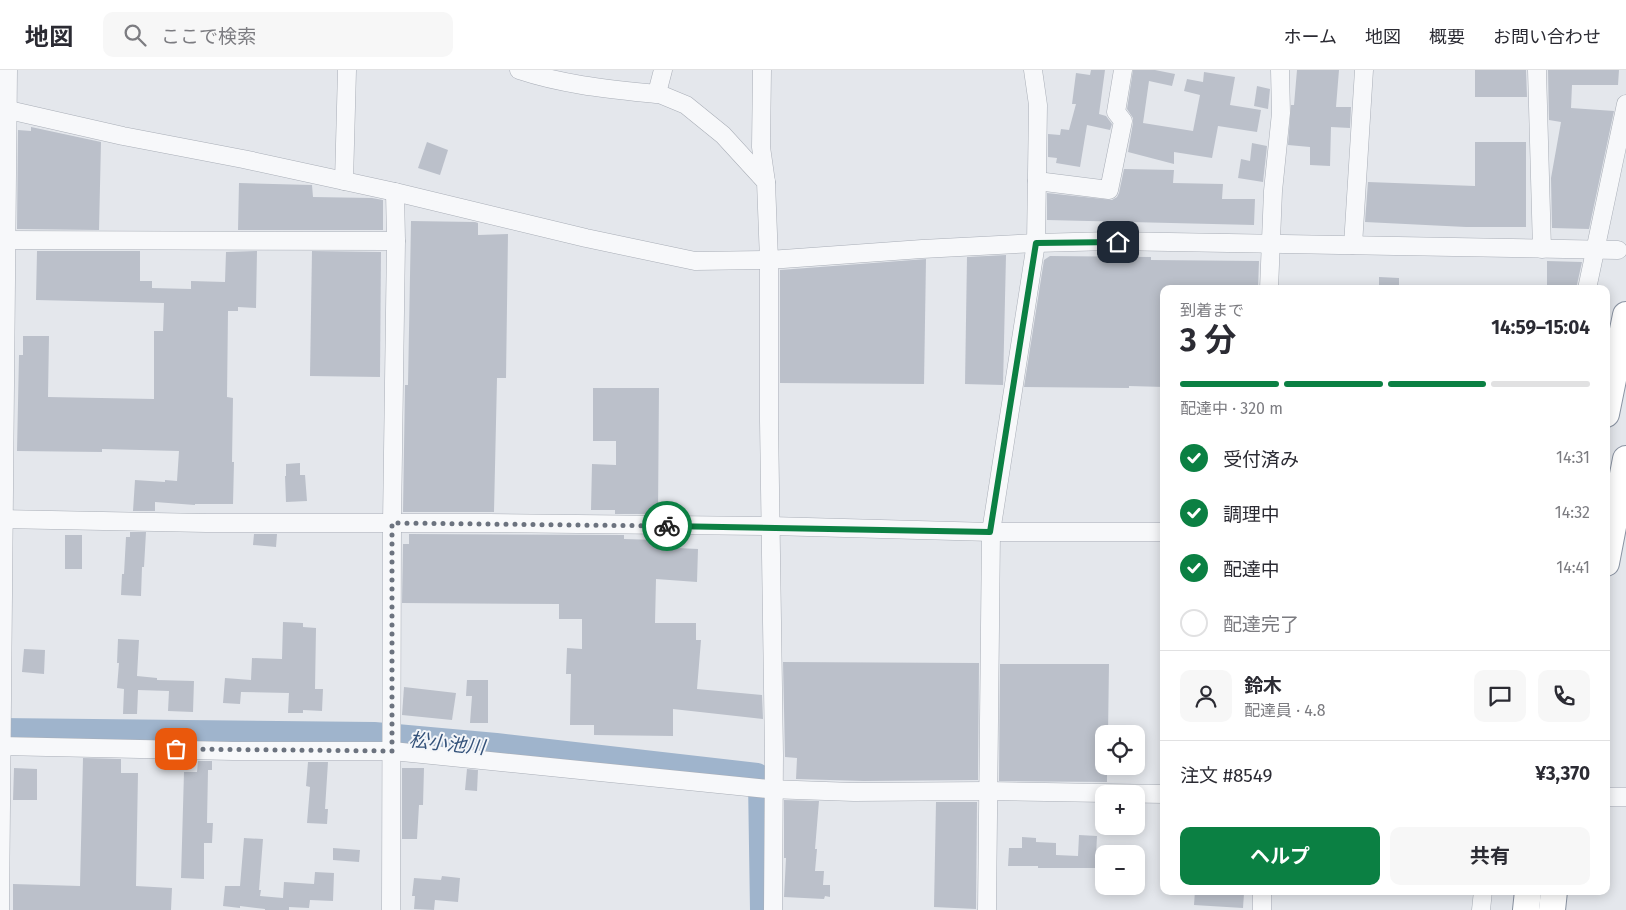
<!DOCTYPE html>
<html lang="ja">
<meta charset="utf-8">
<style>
body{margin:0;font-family:"Fira Sans","Noto Sans JP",sans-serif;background:#f7f7f7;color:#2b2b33;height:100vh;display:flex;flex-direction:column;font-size:19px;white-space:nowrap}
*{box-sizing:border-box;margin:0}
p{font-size:16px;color:#7c7c81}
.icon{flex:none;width:28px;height:28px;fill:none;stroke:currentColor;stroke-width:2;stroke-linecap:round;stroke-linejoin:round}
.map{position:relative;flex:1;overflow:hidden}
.panel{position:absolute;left:1160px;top:215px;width:450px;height:610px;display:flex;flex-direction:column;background:#fff;border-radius:10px;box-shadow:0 2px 12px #0003}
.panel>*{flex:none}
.fabs{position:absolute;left:1095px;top:655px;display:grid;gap:10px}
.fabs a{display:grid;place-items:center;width:50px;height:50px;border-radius:10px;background:#fff;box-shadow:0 2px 12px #0003;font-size:25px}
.pin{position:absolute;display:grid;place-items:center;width:42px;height:42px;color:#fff;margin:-21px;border-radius:10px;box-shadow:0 2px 8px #0006}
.courier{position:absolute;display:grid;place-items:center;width:50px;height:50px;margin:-25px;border:4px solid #0b8043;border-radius:50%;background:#fff;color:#222;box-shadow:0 1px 6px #0007}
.overview em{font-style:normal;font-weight:700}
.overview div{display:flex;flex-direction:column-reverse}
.overview{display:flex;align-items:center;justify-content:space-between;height:85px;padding:0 20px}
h1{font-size:32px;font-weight:700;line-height:38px}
.bar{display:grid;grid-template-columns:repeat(4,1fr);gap:8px 5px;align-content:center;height:60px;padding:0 20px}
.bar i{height:6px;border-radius:4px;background:#e1e1e2}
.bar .selected{background:#0b8043}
.bar p{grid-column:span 4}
.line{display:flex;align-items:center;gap:12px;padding:0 20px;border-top:1px solid #e1e1e2}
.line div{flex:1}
.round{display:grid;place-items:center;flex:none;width:52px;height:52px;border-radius:10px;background:#f7f7f7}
ol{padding:0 20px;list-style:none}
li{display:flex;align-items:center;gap:15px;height:55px}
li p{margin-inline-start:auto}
li .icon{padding:5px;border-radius:50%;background:#0b8043;color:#fff;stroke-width:4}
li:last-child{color:#7c7c81}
li i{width:28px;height:28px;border:2px solid #e1e1e2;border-radius:50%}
.button{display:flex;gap:10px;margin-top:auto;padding:10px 20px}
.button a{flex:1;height:58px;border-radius:10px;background:#0b8043;color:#fff;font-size:20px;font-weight:700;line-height:58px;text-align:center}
.button a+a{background:#f7f7f7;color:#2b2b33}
header{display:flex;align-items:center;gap:30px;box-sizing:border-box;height:70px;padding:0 25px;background:#fff;border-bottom:1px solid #e1e1e2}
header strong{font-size:24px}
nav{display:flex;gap:28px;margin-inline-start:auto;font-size:18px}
.search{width:350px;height:45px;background:#f7f7f7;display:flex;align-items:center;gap:12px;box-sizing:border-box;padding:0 18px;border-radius:10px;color:#7c7c81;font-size:19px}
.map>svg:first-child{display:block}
</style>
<header>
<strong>地図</strong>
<div class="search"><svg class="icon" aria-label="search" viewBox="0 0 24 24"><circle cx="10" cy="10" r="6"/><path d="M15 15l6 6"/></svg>ここで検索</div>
<nav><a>ホーム</a><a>地図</a><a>概要</a><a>お問い合わせ</a></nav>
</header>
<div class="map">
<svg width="1626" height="840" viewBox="0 0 1626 840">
<rect width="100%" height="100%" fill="#e4e7ec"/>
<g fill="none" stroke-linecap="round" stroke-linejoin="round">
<path stroke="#9fb4cc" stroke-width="26" d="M0,661L374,665L496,676L757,706L761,711L763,840"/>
</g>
<g fill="#bbc0ca">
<path d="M1091,0H1105L1099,44L1106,46L1112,54L1110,60L1087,55L1080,97L1056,93L1057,88L1048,87V64L1060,65L1061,59L1069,60L1076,34H1072L1076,3L1090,5Z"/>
<path d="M1133,0H1155L1175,4L1172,16L1149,11L1143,53L1193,61L1200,25L1184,21L1187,9L1203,12L1204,2L1235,7L1230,35L1261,40L1257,62L1218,56L1212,88L1174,82V94L1128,82L1133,53V48L1127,39Z"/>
<path d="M1297,0H1339L1336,37H1351L1350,58L1331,57L1330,96L1310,95V77L1288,75L1291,35H1294Z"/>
<path d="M1475,0H1526L1527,27H1475Z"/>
<path d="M1548,0H1619L1618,15H1572L1571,38L1614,41L1589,159L1552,158L1551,108L1561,52L1549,50Z"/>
<path d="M1257,16L1270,19L1268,39L1254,36Z"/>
<path d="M31,57L101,72L99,160L17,159L18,60L31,61Z"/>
<path d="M427,72L448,80L440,105L418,98Z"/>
<path d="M1475,72H1526V157H1466L1365,152L1368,112L1475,116Z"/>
<path d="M1252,73L1267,76L1263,112L1238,108L1241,89L1250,91Z"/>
<path d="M1124,99L1174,100L1173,113L1223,114L1222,129H1255L1254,155L1047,150V123L1112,130L1117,127L1119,123Z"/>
<path d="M239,113L312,115L313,127L372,128L383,130V160H238Z"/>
<path d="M411,151L475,152L478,153V165L508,164L506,308H497L494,442H403L405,315H408Z"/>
<path d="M37,181H140V211H152V218L191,219V211L225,212L226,182L257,181L256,238L238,237V241H228L227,327L233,328L232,392H234L233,434H195V435L155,432V441H133L135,410L165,412V410L177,411L179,381L102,379V382L17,381L19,285H23V266H49L48,327L154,329V261H163L164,233L36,230Z"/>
<path d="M312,181L381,182L380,307L310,306Z"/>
<path d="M1006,185L1003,315L965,314L967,187Z"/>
<path d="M1050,186L1151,187V190L1259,191L1258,219H1164V317L1129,316V318L1024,317L1044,190Z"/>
<path d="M926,189L924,314L780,313V200Z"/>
<path d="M1547,191L1582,192L1576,219H1547Z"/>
<path d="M1379,207L1399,208V219H1379Z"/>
<path d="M593,318H659L658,444H615V440H591L592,394L616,395V371H593Z"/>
<path d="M300,393V405H305L307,431L286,432L285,406H286V394Z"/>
<path d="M130,462H146L144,497H142L141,526L121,525L122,504H124L126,467H130Z"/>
<path d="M254,464H277L276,477L253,475Z"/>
<path d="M409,464L624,465V469L657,470L656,477L698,479L697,512L656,509L655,553H696V570H701L697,619L762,625L763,649L673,639V666L594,665V655H570L571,604H566L567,578L582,579V549H559V534L402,533L403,474H409Z"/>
<rect x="65" y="465" width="17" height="34"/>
<path d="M283,552L303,553V557L316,558L315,619H323L322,641L303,640V643H288L289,623L241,622L240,634L223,633L225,608L251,610L252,588L282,589Z"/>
<path d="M118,569L139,570L137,606L157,608V610L194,611L193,642L168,641L169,621L138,620L137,644H123L124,619L117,618L119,593H117Z"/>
<path d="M24,579L45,580L44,604L22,602Z"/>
<path d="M783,592L979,593L978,710L864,711L796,709L797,688L785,687Z"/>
<path d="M1000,594H1109L1108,664H1104V696H1107V712L999,711Z"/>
<path d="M467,610H488V653H470L472,626H466Z"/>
<path d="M404,617L456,623L452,650L402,645Z"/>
<path d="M83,688L121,689V703H138L136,816L172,818L171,840H13V814L80,816Z"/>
<path d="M198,691H212V700H208L207,753H213L212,773H204V809L181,808L184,702H197Z"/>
<path d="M308,692H328L325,739H328L327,754L307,753L310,717L306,716Z"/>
<path d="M14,698L37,699V730H13Z"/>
<path d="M402,698H424L423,735H419L417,769H402Z"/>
<path d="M467,699L478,700L477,721L465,720Z"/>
<path d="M784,730L819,731L815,779H817L815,801H824L823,815H830V827L825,826L824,829L784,827L786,788H784Z"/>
<path d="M936,732H977L976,839L934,837Z"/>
<path d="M1079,765L1097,766L1096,786H1098L1097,798H1038V796H1008L1009,778H1022V767L1036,768V772L1056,773V785L1078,786Z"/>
<path d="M244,768L263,769L259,820H261L260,826L283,828L284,812L314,814L315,802L334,803L333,831L310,830L309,838L289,837V840H265V839L240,836V838L223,836L225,816H240Z"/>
<path d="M333,778L360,780L359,792L333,790Z"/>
<path d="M442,806L460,808L458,832L435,830L434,840L414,839L415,826H412L414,808L441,810Z"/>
<path d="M1195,821L1244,823L1243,838L1194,835Z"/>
</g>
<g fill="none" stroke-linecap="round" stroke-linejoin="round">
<defs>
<g id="minor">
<path d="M519,0C564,15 609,19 656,24L657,23L686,35L723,65L766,112L769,190V351L774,685L773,840"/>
<path d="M762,0L761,77L766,112"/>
<path d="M1537,0L1542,179"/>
<path d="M657,23L663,0"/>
<path d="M0,38L123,66L243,89L395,122L586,168L695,191L769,190L922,179L1036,173L1111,171L1618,180"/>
<path d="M344,111L347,0"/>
<path d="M1037,111L1109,120L1123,51L1116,42L1123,0"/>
<path d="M0,170L396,171"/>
<path d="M1353,175L1364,0"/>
<path d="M1269,219L1273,121L1281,43L1280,0"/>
<path d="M1587,219L1626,34"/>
<path d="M0,449L206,453H489L771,456L991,462H1164"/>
<path d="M0,676L233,681H392L768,719L854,722L987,721L1164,724"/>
<path d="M1606,727H1626"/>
<path d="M0,840L8,0"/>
<path d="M391,840L392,453L396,171L395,122"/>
<path d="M987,840L991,462L1036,173L1038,35L1033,0"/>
<path d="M1262,840V821"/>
<path d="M1481,840L1483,821"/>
</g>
<g id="highway">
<path d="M1606,344L1626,245"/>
<path d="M1606,493L1626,389"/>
<path d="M1526,840L1528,821"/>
<path d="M1552,840L1554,821"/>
</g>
</defs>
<use href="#minor" stroke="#a9aeb7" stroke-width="19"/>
<use href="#highway" stroke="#8b94a3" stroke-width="28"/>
<use href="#minor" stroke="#f7f8fa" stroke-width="18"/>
<use href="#highway" stroke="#fff" stroke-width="26"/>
</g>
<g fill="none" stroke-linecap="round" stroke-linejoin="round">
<path stroke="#6c737f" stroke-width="5" stroke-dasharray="0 9" d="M176,679L392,681V453L667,456"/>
<path stroke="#0b8043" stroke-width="6" d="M667,456L990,462L1036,173L1118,172"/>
</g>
<g text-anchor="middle" stroke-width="4" stroke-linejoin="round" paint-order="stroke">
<g font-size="19" font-style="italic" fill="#34527a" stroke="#f4f6f9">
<text transform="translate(447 673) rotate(6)" y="7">松小池川</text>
</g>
</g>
</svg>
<div class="fabs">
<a><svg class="icon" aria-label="locate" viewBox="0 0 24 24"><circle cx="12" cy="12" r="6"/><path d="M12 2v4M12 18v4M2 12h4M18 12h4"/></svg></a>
<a>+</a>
<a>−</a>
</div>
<div class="pin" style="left:176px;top:679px;background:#ea580c"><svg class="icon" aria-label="bag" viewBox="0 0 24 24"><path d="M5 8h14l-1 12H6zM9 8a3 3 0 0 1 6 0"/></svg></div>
<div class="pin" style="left:1118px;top:172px;background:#1f2937"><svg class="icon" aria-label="home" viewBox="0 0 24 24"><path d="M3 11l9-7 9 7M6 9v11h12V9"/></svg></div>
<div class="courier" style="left:667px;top:456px"><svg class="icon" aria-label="bike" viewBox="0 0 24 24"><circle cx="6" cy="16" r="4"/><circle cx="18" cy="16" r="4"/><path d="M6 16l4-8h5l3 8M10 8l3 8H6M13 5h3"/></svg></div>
<section class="panel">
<div class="overview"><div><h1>3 分</h1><p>到着まで</p></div><em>14:59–15:04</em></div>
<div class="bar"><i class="selected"></i><i class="selected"></i><i class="selected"></i><i></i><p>配達中 · 320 m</p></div>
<ol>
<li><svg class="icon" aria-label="check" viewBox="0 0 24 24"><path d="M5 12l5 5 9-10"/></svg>受付済み<p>14:31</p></li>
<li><svg class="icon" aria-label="check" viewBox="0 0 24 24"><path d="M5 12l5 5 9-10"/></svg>調理中<p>14:32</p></li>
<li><svg class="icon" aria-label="check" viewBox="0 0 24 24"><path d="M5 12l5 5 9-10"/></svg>配達中<p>14:41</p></li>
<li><i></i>配達完了</li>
</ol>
<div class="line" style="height:90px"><a class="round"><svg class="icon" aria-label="person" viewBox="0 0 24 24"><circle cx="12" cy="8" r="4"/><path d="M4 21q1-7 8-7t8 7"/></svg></a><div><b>鈴木</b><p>配達員 · 4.8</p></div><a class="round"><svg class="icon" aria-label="chat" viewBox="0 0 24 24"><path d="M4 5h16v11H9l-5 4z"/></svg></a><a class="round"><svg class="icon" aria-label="phone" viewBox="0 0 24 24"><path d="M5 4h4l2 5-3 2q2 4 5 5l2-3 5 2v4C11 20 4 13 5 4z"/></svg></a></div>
<div class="line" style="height:65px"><div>注文 #8549</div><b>¥3,370</b></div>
<div class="button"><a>ヘルプ</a><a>共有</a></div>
</section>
</div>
